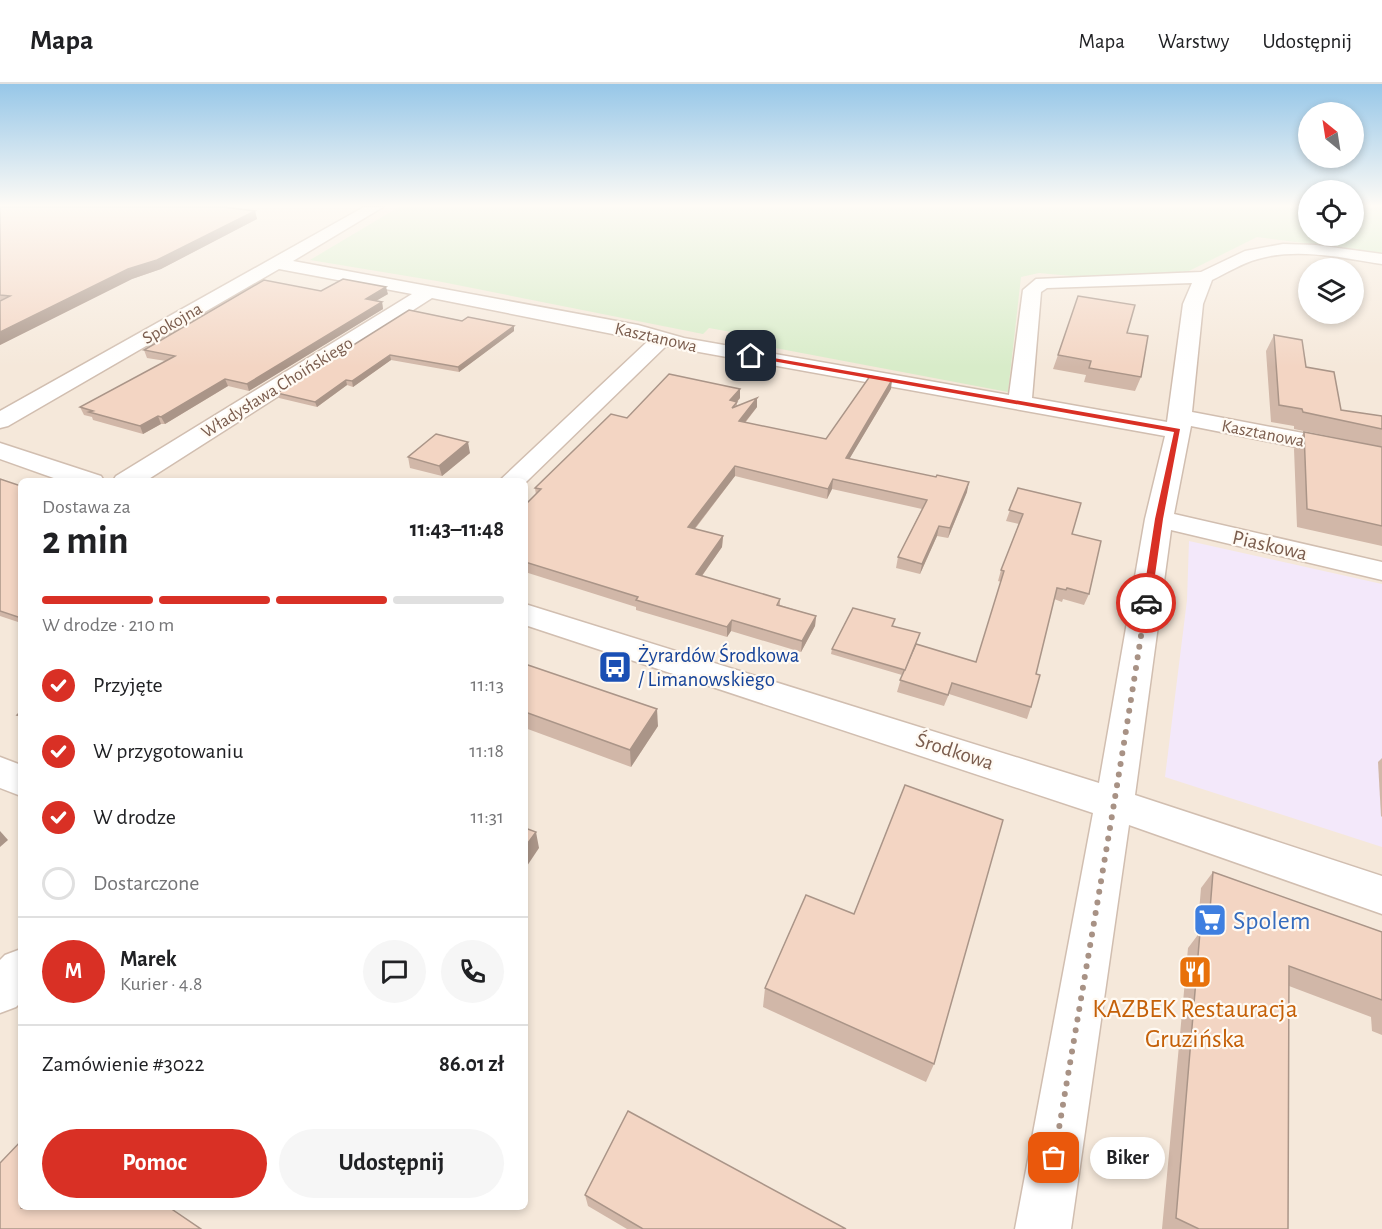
<!DOCTYPE html>
<html lang="pl">
<meta charset="utf-8">
<style>
body{margin:0;font-family:"Alegreya Sans",sans-serif;background:#f6f6f6;color:#202124;height:100vh;display:flex;flex-direction:column;font-size:22px;white-space:nowrap}
*{box-sizing:border-box;margin:0}
p{font-size:20px;color:#757577}
.icon{flex:none;width:33px;height:33px;fill:none;stroke:currentColor;stroke-width:2;stroke-linecap:round;stroke-linejoin:round}
.map{position:relative;flex:1;overflow:hidden}
.panel{position:absolute;left:18px;top:394px;width:510px;height:732px;display:flex;flex-direction:column;background:#fff;border-radius:9px;box-shadow:0 3px 9px #0003}
.panel>*{flex:none}
.needle{width:39px;rotate:330deg}
.fabs{position:absolute;left:1298px;top:18px;display:grid;gap:12px}
.fabs a{display:grid;place-items:center;width:66px;height:66px;border-radius:50%;background:#fff;box-shadow:0 3px 9px #0003;font-size:30px}
.pin{position:absolute;display:grid;place-items:center;width:51px;height:51px;color:#fff;margin:-26px;border-radius:12px;box-shadow:0 3px 9px #0006}
.courier{position:absolute;display:grid;place-items:center;width:60px;height:60px;margin:-30px;border:4px solid #d93025;border-radius:50%;background:#fff;color:#222;box-shadow:0 2px 8px #0007}
.bubble{position:absolute;height:42px;border-radius:21px;background:#fff;box-shadow:0 3px 9px #0003;font-size:20px;font-weight:700;line-height:42px;text-align:center}
.head em{font-style:normal;font-weight:700}
.head div{display:flex;flex-direction:column-reverse}
.head{display:flex;align-items:center;justify-content:space-between;height:102px;padding:0 24px}
h1{font-size:39px;font-weight:700;line-height:45px}
.bar{display:grid;grid-template-columns:repeat(4,1fr);gap:9px 6px;align-content:center;height:72px;padding:0 24px}
.bar i{height:8px;border-radius:4px;background:#e0e0e0}
.bar .on{background:#d93025}
.bar p{grid-column:span 4}
.line{display:flex;align-items:center;gap:15px;padding:0 24px;border-top:2px solid #e0e0e0}
.line div{flex:1}
.round{display:grid;place-items:center;flex:none;width:63px;height:63px;border-radius:32px;background:#f6f6f6}
ol{padding:0 24px;list-style:none}
li{display:flex;align-items:center;gap:18px;height:66px}
li p{margin-inline-start:auto}
li .icon{padding:6px;border-radius:50%;background:#d93025;color:#fff;stroke-width:4}
li:last-child{color:#757577}
li i{width:33px;height:33px;border:3px solid #e0e0e0;border-radius:50%}
.primary-button{display:flex;gap:12px;margin-top:auto;padding:12px 24px}
.primary-button a{flex:1;height:69px;border-radius:36px;background:#d93025;color:#fff;font-size:24px;font-weight:700;line-height:69px;text-align:center}
.primary-button a+a{background:#f6f6f6;color:#202124}
header{display:flex;align-items:center;gap:36px;box-sizing:border-box;height:84px;padding:0 30px;background:#fff;border-bottom:2px solid #e0e0e0}
header strong{font-size:28px}
nav{display:flex;gap:33px;margin-inline-start:auto;font-size:21px}
.map>svg:first-child{display:block}
</style>
<header>
<strong>Mapa</strong>
<nav><a>Mapa</a><a>Warstwy</a><a>Udostępnij</a></nav>
</header>
<div class="map">
<svg width="1382" height="1145" viewBox="0 0 1382 1145">
<rect width="100%" height="100%" fill="#fdf6ec"/>
<path fill="#f5e8da" fill-rule="evenodd" d="M0,123H1308V152H1353V123H1382V1145H0ZM1308,184H1353V230H1308ZM21,398H525V1124H21Z"/>
<path fill="#f3e8fa" d="M1189,457L1382,500V763L1165,693L1187,516Z"/>
<path fill="#d8ecc9" d="M399,123H1308V152H1353V123H1382V169L1257,153L1187,188L1082,193L1039,189L1021,193L1008,308L743,258L748,251L709,244L703,250L437,197L310,176Z"/>
<g fill="none" stroke-linecap="round" stroke-linejoin="round">
<defs>
<g id="minor">
<path d="M364,123H383L293,177L638,241L684,254L1009,311L1023,206L1036,195L1201,188L1245,167L1283,160L1316,161L1382,170V180C1342,174 1298,163 1258,175C1242,179 1227,189 1212,196L1203,220L1192,328L1382,364V380L1191,342L1174,430L1382,478V496L1171,446L1135,711L1382,792V830L1129,741L1071,1145H1015L1093,729L525,541V520L1099,699L1145,435L1165,352L666,262L525,399L498,398L648,257L432,214L144,398H112L116,392L412,210L279,185L8,342L0,344V327ZM1192,199L1183,220L1167,338L1032,314L1041,208L1047,204Z"/>
<path d="M0,359L101,392L105,398H65L0,375Z"/>
<path d="M0,673L21,681V712L0,704Z"/>
<path d="M21,865V918L16,923L0,929V876L5,871Z"/>
</g>
</defs>
<use href="#minor" stroke="#d1beb0" stroke-width="3"/>
<use href="#minor" fill="#fff" fill-rule="evenodd"/>
</g>
<g fill="#d1b7a8">
<path d="M0,123L255,127L257,135L161,185L132,195L0,261Z"/>
<path d="M321,207L388,210L376,217L382,218L383,225L249,307L228,302L165,340H161L143,350L93,336L92,333L84,331L80,323L166,277L147,274L144,266Z"/>
<path d="M409,226L514,247L459,288L391,276L353,303L347,301L317,323L279,314L277,309Z"/>
<path d="M1127,249L1141,293L1135,307L1084,298L1086,291L1053,285L1058,271Z"/>
<path d="M1274,251L1306,283L1341,326L1382,332V462L1297,443L1294,365L1304,348L1362,359L1294,345V342L1271,338L1266,267Z"/>
<path d="M891,305L849,375L967,408L948,454L937,452L920,490L896,484L898,473L922,425L832,405L827,415L735,392L695,445L723,452L722,463L702,492L780,515V521L816,532L815,542L801,568L731,547L727,553L636,526V523L525,488V421L536,411L535,404L627,334L740,314L737,318V322L757,323L745,339L826,355Z"/>
<path d="M470,369L442,392L410,384L408,373Z"/>
<path d="M0,395L21,402V539L0,532Z"/>
<path d="M1018,404L1072,450L1089,510L1084,521L1063,515L1062,518L1054,515L1036,590L1031,623L1027,635L949,610L944,622L897,608L902,591L831,570L832,565L893,542L920,549L916,560L976,578L1001,498L998,497L1001,486L1019,440L1006,437Z"/>
<path d="M525,580L658,642L631,683L525,644Z"/>
<path d="M1382,674V733L1381,732L1378,678Z"/>
<path d="M1213,788L1382,848V951L1372,947L1371,933L1289,902L1288,1145H1162L1188,864L1197,852L1201,804Z"/>
<path d="M854,830L934,980L926,998L763,923L765,904Z"/>
<path d="M585,1111L846,1145H627L588,1122Z"/>
</g>
<g fill="#aa9588">
<path d="M255,127L257,135L161,185L132,195L0,261V248L128,185Z"/>
<path d="M386,203L388,210L367,222L366,215Z"/>
<path d="M382,218L383,225L249,307L247,300Z"/>
<path d="M514,242V247L459,288L458,283Z"/>
<path d="M390,271L391,276L353,303L352,297Z"/>
<path d="M225,295L228,302L165,340L161,333Z"/>
<path d="M346,296L347,301L317,323L315,318Z"/>
<path d="M892,296L891,305L844,384L846,374Z"/>
<path d="M740,305V314L730,326V316Z"/>
<path d="M757,314V323L738,347L739,337Z"/>
<path d="M158,332L161,340L143,350L140,342Z"/>
<path d="M468,358L470,369L442,392L439,382Z"/>
<path d="M735,382V392L688,453V443Z"/>
<path d="M833,395L832,405L827,415L828,405Z"/>
<path d="M969,398L967,408L948,454L950,444Z"/>
<path d="M939,442L937,452L920,490L922,480Z"/>
<path d="M723,452L722,463L696,500V490Z"/>
<path d="M816,532L815,542L801,568L802,557Z"/>
<path d="M732,536L731,547L727,553V543Z"/>
<path d="M657,625L658,642L631,683L630,666Z"/>
<path d="M0,747L8,756L0,763Z"/>
<path d="M536,748L539,764L525,785V763Z"/>
</g>
<g fill="#f3d5c3" stroke="#aa9588" stroke-width="1.5">
<path d="M0,123H223L255,127L157,176L128,185L0,248V217L10,212L0,211Z"/>
<path d="M343,195L386,203L366,215L382,218L247,300L225,295L161,333L158,332L140,342L89,328L93,327L80,323L175,272L144,266L264,196L321,207Z"/>
<path d="M1078,212L1135,221L1127,249L1148,252L1141,293L1089,284L1091,277L1058,271Z"/>
<path d="M409,226L462,237L468,233L514,242L458,283L390,271L352,297L346,296L315,318L277,309Z"/>
<path d="M1274,251L1302,256L1306,283L1334,288L1341,326L1382,332V345L1303,328L1302,325L1279,321Z"/>
<path d="M669,290L740,305L730,316L737,318L732,324L757,314L739,337L826,355L870,292L892,296L846,374L936,393L937,391L969,398L950,444L939,442L922,480L898,473L927,416L833,395L828,405L735,382L688,443L723,452L696,490L780,515L777,521L816,532L802,557L732,536L727,543L636,516L638,513L525,478V421L541,405L535,404L611,330L627,334Z"/>
<path d="M1304,348L1382,363V442L1307,425Z"/>
<path d="M436,350L468,358L439,382L408,373Z"/>
<path d="M0,395L21,402V534L0,527Z"/>
<path d="M1018,404L1081,419L1072,450L1101,457L1089,510L1067,504L1066,506L1057,504L1036,590L1040,591L1031,623L952,599L948,611L900,596L916,560L976,578L1004,487L1001,486L1023,430L1009,426Z"/>
<path d="M853,524L895,535L892,542L920,549L905,586L832,565Z"/>
<path d="M525,580L657,625L630,666L525,628Z"/>
<path d="M21,627V632L17,631Z"/>
<path d="M905,701L1003,736L934,980L765,904L806,811L854,830Z"/>
<path d="M525,744L536,748L525,763Z"/>
<path d="M1213,788L1382,848V916L1289,882L1288,1145H1199L1176,1134L1200,848L1208,851Z"/>
<path d="M628,1027L846,1145H643L585,1111Z"/>
<path d="M21,1057V1124H170L201,1145H0V1079Z"/>
</g>
<linearGradient id="sky" x2="0" y2="1"><stop stop-color="#97c7e8"/><stop offset="0.43" stop-color="#fefbf6"/><stop offset="1" stop-color="#fefbf6" stop-opacity="0"/></linearGradient>
<rect width="1382" height="283" fill="url(#sky)"/>
<path fill="#d93025" d="M751,270L1180,345L1163,435L1151,519L1146,522L1142,519L1155,435L1174,348L749,273Z"/>
<g fill="none" stroke-linecap="round" stroke-linejoin="round">
<path stroke="#a89285" stroke-width="6" stroke-dasharray="0 10.8" d="M1054,1074C1085,889 1118,704 1146,519"/>
</g>
<defs>
<symbol id="bus-square" viewBox="-11 -11 22 22"><rect x="-9" y="-9" width="18" height="18" rx="4" fill="#1a4fb4" stroke="#fffaf3"/><path d="M-5-6H5V4H4V6H2V4H-2V6H-4V4H-5ZM-3.5-4V0h7V-4ZM-3.5 1.2v1.5H-2V1.2ZM2 1.2v1.5H3.5V1.2Z" fill="#fff"/></symbol>
<symbol id="supermarket-square" viewBox="-11 -11 22 22"><rect x="-9" y="-9" width="18" height="18" rx="4" fill="#3f7fe0" stroke="#fffaf3"/><path d="M-6-5.5h2.5l.6 2H6L4.5 2H-2.5L-4.4-4H-6ZM-1.5 3.2a1.3 1.3 0 1 0 .1 0ZM3 3.2a1.3 1.3 0 1 0 .1 0Z" fill="#fff"/></symbol>
<symbol id="restaurant-square" viewBox="-11 -11 22 22"><rect x="-9" y="-9" width="18" height="18" rx="4" fill="#e8710a" stroke="#fffaf3"/><path d="M-5-6h1v4h1v-4h1v4h1v-4h1v5L-1.5 .5V6h-2V.5L-5-1ZM5-6V6H3V1.5H1.5Q1.5-4 5-6Z" fill="#fff"/></symbol>
</defs>
<g fill-rule="evenodd">
<use href="#bus-square" x="596" y="564" width="38" height="38"/>
<use href="#supermarket-square" x="1191" y="817" width="38" height="38"/>
<use href="#restaurant-square" x="1176" y="869" width="38" height="38"/>
</g>
<g text-anchor="middle" stroke-width="4.5" stroke-linejoin="round" paint-order="stroke">
<g font-size="18" fill="#7a5c4d" stroke="#fffaf3">
<text transform="translate(172 239) rotate(-30)" y="6">Spokojna</text>
<text transform="translate(656 253) rotate(13)" y="6">Kasztanowa</text>
<text transform="translate(277 303) rotate(-32)" y="6">Władysława Choińskiego</text>
<text transform="translate(1263 349) rotate(11)" y="6">Kasztanowa</text>
</g>
<g font-size="21" fill="#7a5c4d" stroke="#fffaf3">
<text transform="translate(1270 461) rotate(13)" y="7">Piaskowa</text>
<text transform="translate(955 667) rotate(18)" y="7">Środkowa</text>
</g>
<g font-size="21" fill="#164399" stroke="#fffaf3" text-anchor="start">
<text x="638" y="578">Żyrardów Środkowa<tspan x="638" dy="24">/ Limanowskiego</tspan></text>
</g>
<g font-size="26" fill="#366cbe" stroke="#fffaf3" text-anchor="start">
<text x="1233" y="845">Spolem</text>
</g>
<g font-size="26" fill="#c56008" stroke="#fffaf3">
<text x="1195" y="933">KAZBEK Restauracja<tspan x="1195" dy="30">Gruzińska</tspan></text>
</g>
</g>
</svg>
<div class="fabs">
<a><svg class="needle" viewBox="-14 -14 28 28"><path d="M0-13l5 13h-10z" fill="#e53935"/><path d="M0 13l5-13h-10z" fill="#757577"/></svg></a>
<a><svg class="icon" aria-label="locate" viewBox="0 0 24 24"><circle cx="12" cy="12" r="6"/><path d="M12 2v4M12 18v4M2 12h4M18 12h4"/></svg></a>
<a><svg class="icon" aria-label="layers" viewBox="0 0 24 24"><path d="M12 4l9 5-9 5-9-5zM3 14l9 5 9-5"/></svg></a>
</div>
<div class="pin" style="left:1054px;top:1074px;background:#ea580c"><svg class="icon" aria-label="bag" viewBox="0 0 24 24"><path d="M5 8h14l-1 12H6zM9 8a3 3 0 0 1 6 0"/></svg></div>
<div class="pin" style="left:751px;top:272px;background:#1f2937"><svg class="icon" aria-label="home" viewBox="0 0 24 24"><path d="M3 11l9-7 9 7M6 9v11h12V9"/></svg></div>
<div class="courier" style="left:1146px;top:519px"><svg class="icon" aria-label="car" viewBox="0 0 24 24"><path d="M5 17H2v-5l4-1 3-4h7l3 4 3 1v5h-3M9 17h6M6 11h13"/><circle cx="7" cy="17" r="2"/><circle cx="17" cy="17" r="2"/></svg></div>
<div class="bubble" style="left:1090px;top:1053px;width:75px">Biker</div>
<section class="panel">
<div class="head"><div><h1>2 min</h1><p>Dostawa za</p></div><em>11:43–11:48</em></div>
<div class="bar"><i class="on"></i><i class="on"></i><i class="on"></i><i></i><p>W drodze · 210 m</p></div>
<ol>
<li><svg class="icon" aria-label="check" viewBox="0 0 24 24"><path d="M5 12l5 5 9-10"/></svg>Przyjęte<p>11:13</p></li>
<li><svg class="icon" aria-label="check" viewBox="0 0 24 24"><path d="M5 12l5 5 9-10"/></svg>W przygotowaniu<p>11:18</p></li>
<li><svg class="icon" aria-label="check" viewBox="0 0 24 24"><path d="M5 12l5 5 9-10"/></svg>W drodze<p>11:31</p></li>
<li><i></i>Dostarczone</li>
</ol>
<div class="line" style="height:108px"><b class="round" style="background:#d93025;color:#fff">M</b><div><b>Marek</b><p>Kurier · 4.8</p></div><a class="round"><svg class="icon" aria-label="chat" viewBox="0 0 24 24"><path d="M4 5h16v11H9l-5 4z"/></svg></a><a class="round"><svg class="icon" aria-label="phone" viewBox="0 0 24 24"><path d="M5 4h4l2 5-3 2q2 4 5 5l2-3 5 2v4C11 20 4 13 5 4z"/></svg></a></div>
<div class="line" style="height:78px"><div>Zamówienie #3022</div><b>86.01 zł</b></div>
<div class="primary-button"><a>Pomoc</a><a>Udostępnij</a></div>
</section>
</div>
